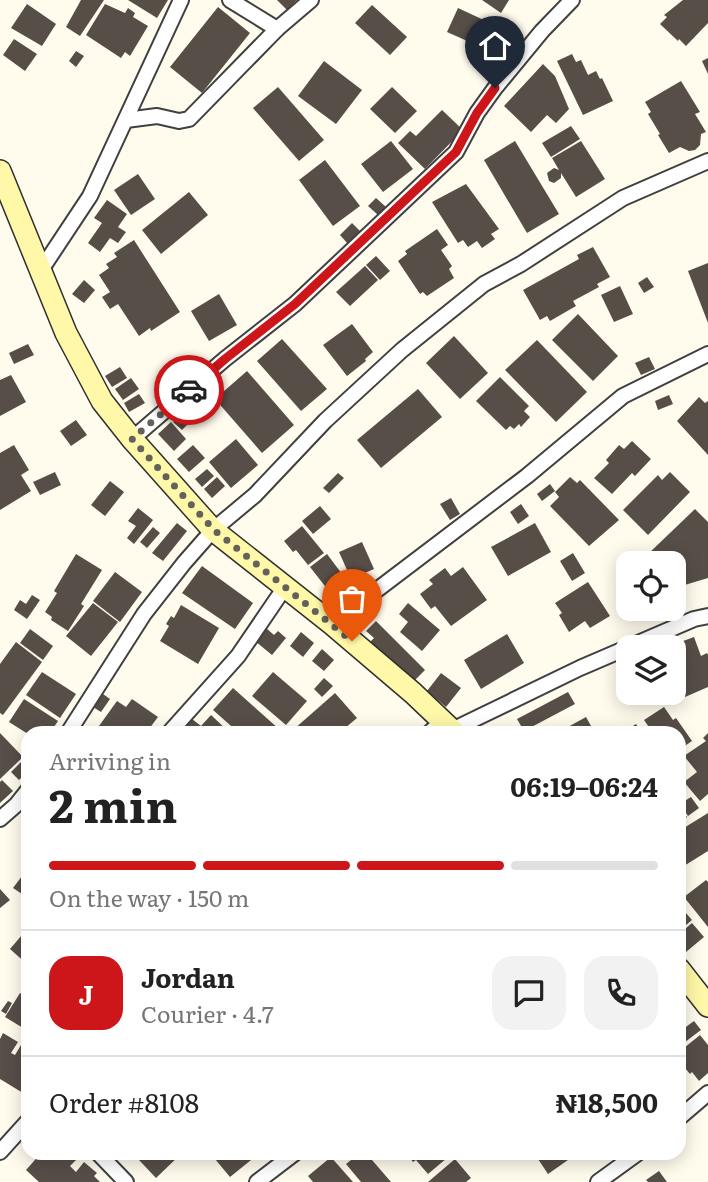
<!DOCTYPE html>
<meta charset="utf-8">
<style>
body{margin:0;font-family:Literata,serif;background:#f2f2f2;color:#222;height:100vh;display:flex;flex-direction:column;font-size:26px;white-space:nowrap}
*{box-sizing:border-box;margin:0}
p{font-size:23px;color:#767676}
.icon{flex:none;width:38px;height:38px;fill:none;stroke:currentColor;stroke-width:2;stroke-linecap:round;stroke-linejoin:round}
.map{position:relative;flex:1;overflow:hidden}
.side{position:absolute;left:21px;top:726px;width:665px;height:434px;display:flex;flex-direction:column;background:#fff;border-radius:21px;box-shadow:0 4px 18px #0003}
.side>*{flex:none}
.buttons{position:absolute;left:616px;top:551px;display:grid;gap:14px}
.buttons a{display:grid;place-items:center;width:70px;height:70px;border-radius:14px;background:#fff;box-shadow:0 4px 18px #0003;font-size:35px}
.pin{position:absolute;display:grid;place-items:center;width:60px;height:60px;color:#fff;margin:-72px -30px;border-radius:50% 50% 50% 0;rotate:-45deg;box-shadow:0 0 7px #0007}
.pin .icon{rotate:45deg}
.courier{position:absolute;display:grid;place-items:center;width:70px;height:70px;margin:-35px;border:5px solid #cc1619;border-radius:50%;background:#fff;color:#222;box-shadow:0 2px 9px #0007}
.summary em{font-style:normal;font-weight:700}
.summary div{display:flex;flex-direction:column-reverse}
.summary{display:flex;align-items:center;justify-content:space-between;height:119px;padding:0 28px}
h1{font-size:46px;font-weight:700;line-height:52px}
.bar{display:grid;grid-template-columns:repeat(4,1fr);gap:10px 7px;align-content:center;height:84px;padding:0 28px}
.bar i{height:9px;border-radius:5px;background:#e0e0e0}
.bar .active{background:#cc1619}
.bar p{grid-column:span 4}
.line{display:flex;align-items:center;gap:18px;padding:0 28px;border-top:2px solid #e0e0e0}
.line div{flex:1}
.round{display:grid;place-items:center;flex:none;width:74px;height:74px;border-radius:21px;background:#f2f2f2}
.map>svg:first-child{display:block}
</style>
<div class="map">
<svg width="708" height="1182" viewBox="0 0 708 1182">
<rect width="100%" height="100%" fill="#fffced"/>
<g fill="#574e48">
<path d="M81,0H104L80,36L66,27Z"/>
<path d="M128,0H168L157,18Z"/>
<path d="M277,0H297L287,10Z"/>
<path d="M482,0H509L501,13Z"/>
<path d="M683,0H708V23L686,46L679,39L678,41L660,24L667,17L664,15Z"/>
<path d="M27,4L56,24L42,46L11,28Z"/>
<path d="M105,4L125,13L128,8L135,13L133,17L148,26L130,56L125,52L121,58L86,35Z"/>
<path d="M372,5L407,37L390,55L355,23Z"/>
<path d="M218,7L250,33L202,93L170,67Z"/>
<path d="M458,8L488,22L485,28L491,31L483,48L447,32Z"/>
<path d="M14,39L37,54L25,71L3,55Z"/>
<path d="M76,51L84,56L76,67L69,61Z"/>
<path d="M572,54L576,62L581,60L588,75L596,71L600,79L602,78L613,101L583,115L557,61Z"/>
<path d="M708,58V74L702,61Z"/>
<path d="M324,61L362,90L336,124L298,96Z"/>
<path d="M543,64L555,76L569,109L556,123L547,115L531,132L504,106Z"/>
<path d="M681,81L700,112L695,114L706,132L701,134L700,145L695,150L689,151L680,147L669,153L658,135L660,134L648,114L651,112L645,102Z"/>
<path d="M278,87L324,140L299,161L253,108Z"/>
<path d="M392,87L417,111L395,133L370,109Z"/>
<path d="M442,110L463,130L425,169L398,143L410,131L416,136Z"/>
<path d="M571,126L580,139L551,157L542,143Z"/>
<path d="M391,141L413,169L383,192L361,164Z"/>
<path d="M515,141L559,214L527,233L484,160Z"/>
<path d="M581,141L605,179L576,197L561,173V178L554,183L549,181L547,173L554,168L559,170L552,158Z"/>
<path d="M325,160L360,206L333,226L299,180Z"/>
<path d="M138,174L155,199L131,215L114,190Z"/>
<path d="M466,184L499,229L491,234L495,239L482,248L477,241L468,247L463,240L458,243L432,202Z"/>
<path d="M189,192L208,215L161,254L142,230Z"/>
<path d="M376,198L386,207L378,215L368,206Z"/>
<path d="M107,200L127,214L118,227L126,232L118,243L110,238L100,252L88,243L102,223L94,218Z"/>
<path d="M352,223L361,232L348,244L340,235Z"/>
<path d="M437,229L448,245L441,250L452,266L449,269L454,278L427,296L423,292L420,294L398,261L407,254L405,251Z"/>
<path d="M134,240L180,312L151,331L150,328L139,336L118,304L110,309L102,297L110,292L99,275L109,268L106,264L117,257L114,253Z"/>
<path d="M593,247L610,277L597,284L599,287L573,301L576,306L550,321L547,316L540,320L523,290L579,259L577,255Z"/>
<path d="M376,256L390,271L380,280L366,265Z"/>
<path d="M708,263V323L688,271Z"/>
<path d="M365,266L378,280L350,306L336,292Z"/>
<path d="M647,277L654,287L644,293L638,283Z"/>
<path d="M84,280L95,290L84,303L72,294Z"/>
<path d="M620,286L633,314L614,322L601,295Z"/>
<path d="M219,294L237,325L209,341L191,311Z"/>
<path d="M578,314L618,356L593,381L552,340Z"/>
<path d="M352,324L373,352L365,359L366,361L347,376L323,345Z"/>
<path d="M454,336L488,373L460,399L426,363Z"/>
<path d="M282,339L327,389L301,411L257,361Z"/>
<path d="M537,340L587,392L556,422L505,370Z"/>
<path d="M28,344L34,355L14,364L9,353Z"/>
<path d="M649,357L655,369L641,375L635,363Z"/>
<path d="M120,367L127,378L112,387L105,376Z"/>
<path d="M247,371L294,425L262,453L215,399Z"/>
<path d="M11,375L26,402L0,416V380Z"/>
<path d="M500,377L529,406L524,411L530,417L521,427L519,424L514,429L510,426L506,430L476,401Z"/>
<path d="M131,378L139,389L123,400L115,389Z"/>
<path d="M418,389L442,417L381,468L357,440Z"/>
<path d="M139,394L145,403L129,412L124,403Z"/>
<path d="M669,395L673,404L658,410L655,401Z"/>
<path d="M699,397L705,403L708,401V455L677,421Z"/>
<path d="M185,408L195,417L182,430L173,422Z"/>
<path d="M76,420L87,435L71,446L60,431Z"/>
<path d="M171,422L186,439L174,451L158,434Z"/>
<path d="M236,439L258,465L231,488L209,462Z"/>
<path d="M632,441L651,459L635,476L632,473L612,494L594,478L609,463L606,460L619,445L624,449Z"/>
<path d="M14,445L29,470L21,475L31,491L0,510V453Z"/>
<path d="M193,445L205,458L189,472L177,459Z"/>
<path d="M207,469L214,476L202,487L195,479Z"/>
<path d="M55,472L61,485L40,495L33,482Z"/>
<path d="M670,472L690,492L648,535L623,510L658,475L662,480Z"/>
<path d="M338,473L344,478L329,493L323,488Z"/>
<path d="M217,477L225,486L212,498L204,489Z"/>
<path d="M570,477L577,483L580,480L619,520L589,546L550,506L559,497L555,492Z"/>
<path d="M110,481L124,492L105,516L91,505Z"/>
<path d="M550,484L555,491L542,501L537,494Z"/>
<path d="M451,498L460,514L450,520L440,504Z"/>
<path d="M521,504L529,516L518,524L510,512Z"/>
<path d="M320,506L331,519L313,534L302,521Z"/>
<path d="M138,508L153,520L134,544L127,538L136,526L128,521Z"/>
<path d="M695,509L708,522V578L678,587L674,583V564H655L647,555Z"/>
<path d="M177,523L187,531L163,561L152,553Z"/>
<path d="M535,523L551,552L508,576L491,547Z"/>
<path d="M302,526L324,553L308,565L296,550L293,552L284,541Z"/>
<path d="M153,527L160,533L147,548L140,542Z"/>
<path d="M362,542L374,569L351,579L339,552Z"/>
<path d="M573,553L585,573L572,581L560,561Z"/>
<path d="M76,554L102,570L81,604L84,606L68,631L51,620L52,617L45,612L57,593L54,591Z"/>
<path d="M327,554L345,578L328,590L310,567Z"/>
<path d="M202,566L253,603L235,629L182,593Z"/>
<path d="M463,567L487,600L451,626L435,606L431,609L420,594L433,584L429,580L445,568L451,576Z"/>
<path d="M115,572L142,592L120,622L93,601Z"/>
<path d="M343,581L355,594L344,604L332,591Z"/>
<path d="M588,582L610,616L590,628L585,621L569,632L559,615L562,613L555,603Z"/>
<path d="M32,595L40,600L27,619L14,610L20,600L26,604Z"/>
<path d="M93,603L118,622L91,656L66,636Z"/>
<path d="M408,603L440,630L422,651L400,632L408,622L399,614Z"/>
<path d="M181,605L219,628L198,664L160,641L169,626L166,624L171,616L174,618Z"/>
<path d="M648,609H675V610L650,617Z"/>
<path d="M376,621L425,670L412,683L370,642L374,638L366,631Z"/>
<path d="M266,628L274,635L278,631L286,638L272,655L255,641Z"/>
<path d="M30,629L53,646L43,660L20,643Z"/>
<path d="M301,632L314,643L303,657L290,646Z"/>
<path d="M507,634L524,663L481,689L464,660Z"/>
<path d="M694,637L701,656L707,653L708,655V687L685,697L674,668V648L667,647Z"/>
<path d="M16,642L42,662L3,715L0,713V664Z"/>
<path d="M322,649L334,660L324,671L312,661Z"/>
<path d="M42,672L76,694L60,718L26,695Z"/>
<path d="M273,672L307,701L286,725L252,696Z"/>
<path d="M441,673L461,688L446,707L427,691Z"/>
<path d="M324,678L333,686L322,697L314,689Z"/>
<path d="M233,688L280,730L278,733H239L213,710Z"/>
<path d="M568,692L575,704L524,731L517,719Z"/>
<path d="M335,693L357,718L339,733H296L293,730Z"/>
<path d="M103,694L110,699L101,712L93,707Z"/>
<path d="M24,699L58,721L50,733L28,734L9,722Z"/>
<path d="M132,699L158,717L146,733H106L107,732L99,726L117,701L126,707Z"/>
<path d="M664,707L673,720L676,718L692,741L679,750V733H653L644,720Z"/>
<path d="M211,715L230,733H179L192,719L201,726Z"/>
<path d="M586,717L595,733H557Z"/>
<path d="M636,724L642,733H622Z"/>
<path d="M0,733L23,757L0,779Z"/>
<path d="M708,733V794L700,801L684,782L697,772L684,756L706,741L703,738Z"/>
<path d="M27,756L28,771L19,780L11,772Z"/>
<path d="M2,780L13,791L0,803V782Z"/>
<path d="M691,797L699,808L688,816L680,804Z"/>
<path d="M679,806L687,817L679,823Z"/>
<path d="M708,813V851L679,869V831Z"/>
<path d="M28,868V898L13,888Z"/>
<path d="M706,880L708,882V927L684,897Z"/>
<path d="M0,889L10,900L0,908Z"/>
<path d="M679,905L692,920L679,931Z"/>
<path d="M692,923L704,937L686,952L679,943V934Z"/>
<path d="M28,928V965L10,949Z"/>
<path d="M20,993L28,998V1031L5,1017Z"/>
<path d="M8,1001L12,1003L6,1014L1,1011Z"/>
<path d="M694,1021L701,1030L681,1045L679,1032Z"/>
<path d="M3,1033L18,1042L11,1053L15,1055L21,1045L28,1049V1096L0,1079V1039Z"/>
<path d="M700,1035L708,1045V1073L699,1081L692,1072L690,1074L679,1061V1052Z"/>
<path d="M41,1153H75L79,1157L70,1166L76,1172L84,1162L97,1173L94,1176L100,1182H39L26,1170Z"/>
<path d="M146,1153H182L156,1178L139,1160Z"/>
<path d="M210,1153H253L256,1156L230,1177Z"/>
<path d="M345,1153H366L391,1182H361L346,1164L351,1160Z"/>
<path d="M406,1153H453L428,1174L416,1160L413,1162Z"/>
<path d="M534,1153H578L548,1174Z"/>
<path d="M331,1157L353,1182H313L308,1176Z"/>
<path d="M455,1159L471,1178L466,1182H428Z"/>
<path d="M659,1171L667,1182H648L646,1180Z"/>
</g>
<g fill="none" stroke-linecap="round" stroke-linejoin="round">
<defs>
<g id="street">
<path d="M230,0L277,29"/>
<path d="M126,120L157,116L179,121L189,119L277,29L311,0"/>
<path d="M41,270L90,196L181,0"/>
<path d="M132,439L225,359L295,304L456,152L477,113L495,88L542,31L572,0"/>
<path d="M332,624L527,476L623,396L708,354"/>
<path d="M452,730L580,668L694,619L708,616"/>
<path d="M68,733L144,614L184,563L213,530L255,495L325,421L402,350L484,284L521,264L623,198L708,161"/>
<path d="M169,733L238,656L285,587"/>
<path d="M429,733L443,721"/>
<path d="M0,819L16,805L28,790"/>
<path d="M679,1118L708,1093"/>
<path d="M0,1152L28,1121"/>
<path d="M98,1153L126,1182"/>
<path d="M257,1182L295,1153"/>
<path d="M598,1182L638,1153"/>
</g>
<g id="secondary">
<path d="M0,171L66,333L102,401L132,439L213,530L332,624L413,693L455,733"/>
<path d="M679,969L708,1006"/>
</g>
</defs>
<use href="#street" stroke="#404040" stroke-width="18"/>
<use href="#secondary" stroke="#2f2f2f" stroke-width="24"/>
<use href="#street" stroke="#fff" stroke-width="14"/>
<use href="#secondary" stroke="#fff8a8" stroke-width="21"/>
</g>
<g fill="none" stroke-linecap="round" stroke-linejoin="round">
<path stroke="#62615b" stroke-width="7" stroke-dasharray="0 12.6" d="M189,390L132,439L214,530L352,641"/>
<path stroke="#cc1619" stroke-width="9" d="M189,390L225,359L295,304L456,152L477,113L495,88"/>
</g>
</svg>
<div class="buttons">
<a><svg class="icon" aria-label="locate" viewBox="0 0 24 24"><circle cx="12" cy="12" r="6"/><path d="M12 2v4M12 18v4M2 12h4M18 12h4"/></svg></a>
<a><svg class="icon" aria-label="layers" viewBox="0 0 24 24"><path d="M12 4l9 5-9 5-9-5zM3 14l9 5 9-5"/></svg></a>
</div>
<div class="pin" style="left:352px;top:641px;background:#ea580c"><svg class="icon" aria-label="bag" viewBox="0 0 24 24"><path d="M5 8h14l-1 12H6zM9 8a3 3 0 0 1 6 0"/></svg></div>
<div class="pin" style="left:495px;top:88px;background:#1f2937"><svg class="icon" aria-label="home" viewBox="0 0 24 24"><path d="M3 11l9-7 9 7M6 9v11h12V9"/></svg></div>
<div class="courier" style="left:189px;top:390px"><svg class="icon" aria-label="car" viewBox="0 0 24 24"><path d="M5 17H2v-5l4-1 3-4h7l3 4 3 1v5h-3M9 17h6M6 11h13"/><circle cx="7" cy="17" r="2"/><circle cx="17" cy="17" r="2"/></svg></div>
<section class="side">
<div class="summary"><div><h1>2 min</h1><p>Arriving in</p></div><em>06:19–06:24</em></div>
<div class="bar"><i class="active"></i><i class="active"></i><i class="active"></i><i></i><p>On the way · 150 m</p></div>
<div class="line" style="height:126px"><b class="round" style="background:#cc1619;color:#fff">J</b><div><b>Jordan</b><p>Courier · 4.7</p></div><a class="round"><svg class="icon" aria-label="chat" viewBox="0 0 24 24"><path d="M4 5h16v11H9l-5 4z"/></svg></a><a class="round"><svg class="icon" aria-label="phone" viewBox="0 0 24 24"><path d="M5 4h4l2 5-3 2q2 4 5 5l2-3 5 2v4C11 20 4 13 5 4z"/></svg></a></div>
<div class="line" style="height:91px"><div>Order #8108</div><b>₦18,500</b></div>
</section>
</div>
